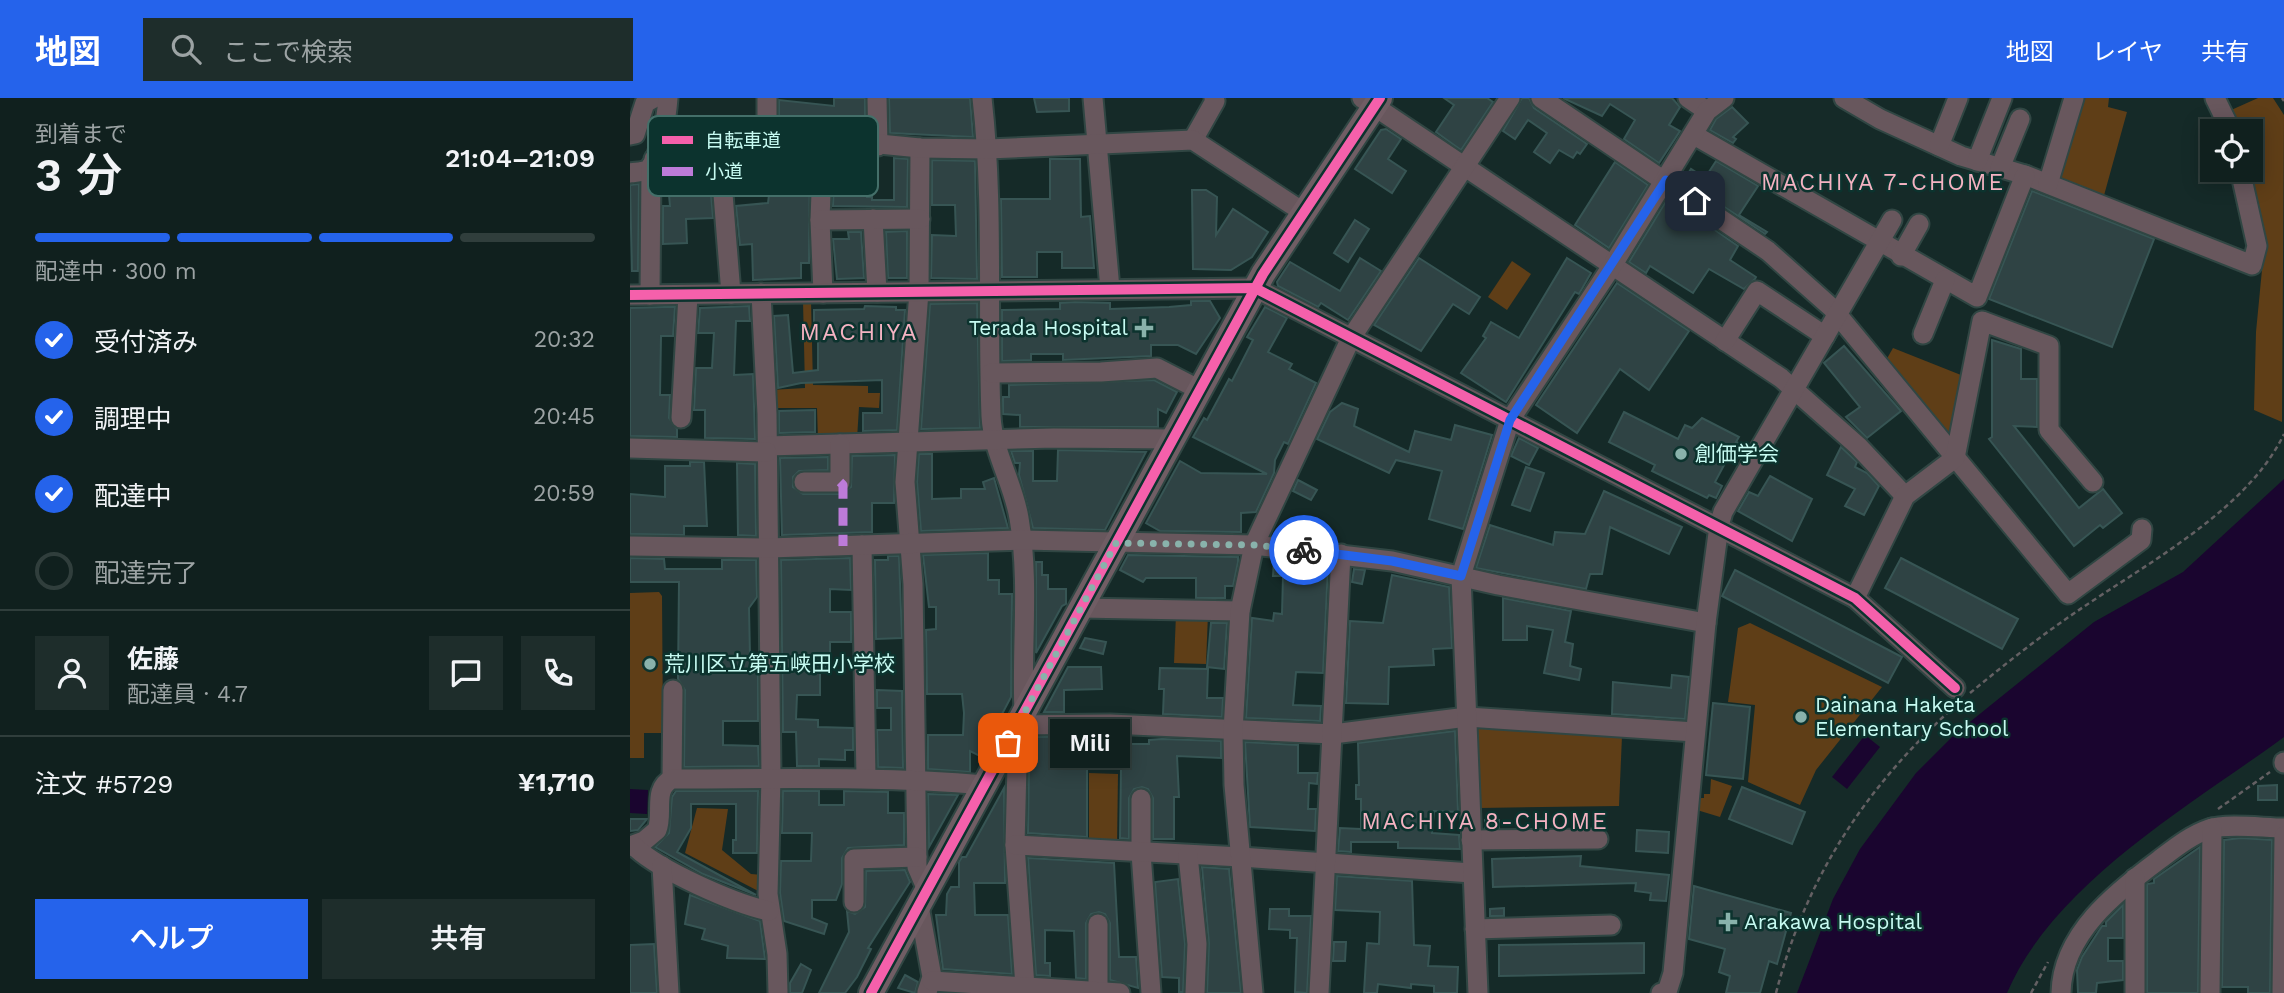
<!DOCTYPE html>
<html lang="ja">
<meta charset="utf-8">
<style>
body{margin:0;font-family:"Work Sans","Noto Sans JP",sans-serif;background:#1e2d2b;color:#f1f3f6;height:100vh;display:flex;flex-direction:column;font-size:26px;white-space:nowrap}
*{box-sizing:border-box;margin:0}
p{font-size:23px;color:#9ca3a4}
.icon{flex:none;width:38px;height:38px;fill:none;stroke:currentColor;stroke-width:2;stroke-linecap:round;stroke-linejoin:round}
.map{position:relative;flex:1;overflow:hidden}
.panel{display:flex;flex-direction:column;background:#10201e;width:630px}
.panel>*{flex:none}
.buttons{position:absolute;left:1570px;top:21px;display:grid;gap:14px}
.buttons a{display:grid;place-items:center;width:63px;height:63px;border-radius:0px;background:#10201e;box-shadow:0 4px 18px #0003,0 0 0 2px #303e3c;font-size:35px}
.pin{position:absolute;display:grid;place-items:center;width:60px;height:60px;color:#fff;margin:-30px;border-radius:14px;box-shadow:0 4px 10px #0006}
.courier{position:absolute;display:grid;place-items:center;width:70px;height:70px;margin:-35px;border:5px solid #2563eb;border-radius:50%;background:#fff;color:#222;box-shadow:0 2px 9px #0007}
.bubble{position:absolute;height:49px;border-radius:0px;background:#10201e;box-shadow:0 4px 18px #0003,0 0 0 2px #303e3c;font-size:23px;font-weight:600;line-height:49px;text-align:center}
.overview em{font-style:normal;font-weight:600}
.overview div{display:flex;flex-direction:column-reverse}
.overview{display:flex;align-items:center;justify-content:space-between;height:119px;padding:0 35px}
h1{font-size:46px;font-weight:600;line-height:52px}
.bar{display:grid;grid-template-columns:repeat(4,1fr);gap:10px 7px;align-content:center;height:84px;padding:0 35px}
.bar i{height:9px;border-radius:5px;background:#303e3c}
.bar .current{background:#2563eb}
.bar p{grid-column:span 4}
.line{display:flex;align-items:center;gap:18px;padding:0 35px;border-top:2px solid #303e3c}
.line div{flex:1}
.round{display:grid;place-items:center;flex:none;width:74px;height:74px;border-radius:0px;background:#1e2d2b}
ol{padding:0 35px;list-style:none}
li{display:flex;align-items:center;gap:21px;height:77px}
li p{margin-inline-start:auto}
li .icon{padding:7px;border-radius:50%;background:#2563eb;color:#fff;stroke-width:4}
li:last-child{color:#9ca3a4}
li i{width:38px;height:38px;border:4px solid #303e3c;border-radius:50%}
.primary-button{display:flex;gap:14px;margin-top:auto;padding:14px 35px}
.primary-button a{flex:1;height:80px;border-radius:0px;background:#2563eb;color:#fff;font-size:28px;font-weight:600;line-height:80px;text-align:center}
.primary-button a+a{background:#1e2d2b;color:#f1f3f6}
header{display:flex;align-items:center;gap:42px;box-sizing:border-box;height:98px;padding:0 35px;background:#2563eb;color:#fff}
header strong{font-size:33px}
nav{display:flex;gap:38px;margin-inline-start:auto;font-size:24px}
.search{width:490px;height:63px;background:#1e2d2b;display:flex;align-items:center;gap:18px;box-sizing:border-box;padding:0 24px;border-radius:0px;color:#9ca3a4;font-size:26px}
main{display:flex;flex:1;min-height:0}
.map>svg:first-child{display:block}
</style>
<header>
<strong>地図</strong>
<div class="search"><svg class="icon" aria-label="search" viewBox="0 0 24 24"><circle cx="10" cy="10" r="6"/><path d="M15 15l6 6"/></svg>ここで検索</div>
<nav><a>地図</a><a>レイヤ</a><a>共有</a></nav>
</header>
<main>
<section class="panel">
<div class="overview"><div><h1>3 分</h1><p>到着まで</p></div><em>21:04–21:09</em></div>
<div class="bar"><i class="current"></i><i class="current"></i><i class="current"></i><i></i><p>配達中 · 300 m</p></div>
<ol>
<li><svg class="icon" aria-label="check" viewBox="0 0 24 24"><path d="M5 12l5 5 9-10"/></svg>受付済み<p>20:32</p></li>
<li><svg class="icon" aria-label="check" viewBox="0 0 24 24"><path d="M5 12l5 5 9-10"/></svg>調理中<p>20:45</p></li>
<li><svg class="icon" aria-label="check" viewBox="0 0 24 24"><path d="M5 12l5 5 9-10"/></svg>配達中<p>20:59</p></li>
<li><i></i>配達完了</li>
</ol>
<div class="line" style="height:126px"><a class="round"><svg class="icon" aria-label="person" viewBox="0 0 24 24"><circle cx="12" cy="8" r="4"/><path d="M4 21q1-7 8-7t8 7"/></svg></a><div><b>佐藤</b><p>配達員 · 4.7</p></div><a class="round"><svg class="icon" aria-label="chat" viewBox="0 0 24 24"><path d="M4 5h16v11H9l-5 4z"/></svg></a><a class="round"><svg class="icon" aria-label="phone" viewBox="0 0 24 24"><path d="M5 4h4l2 5-3 2q2 4 5 5l2-3 5 2v4C11 20 4 13 5 4z"/></svg></a></div>
<div class="line" style="height:91px"><div>注文 #5729</div><b>¥1,710</b></div>
<div class="primary-button"><a>ヘルプ</a><a>共有</a></div>
</section>
<div class="map">
<svg width="1654" height="895" viewBox="0 0 1654 895">
<rect width="100%" height="100%" fill="#152a28"/>
<g fill="#5f3e17">
<path d="M1448,0H1479L1478,9L1497,14L1473,101L1425,84Z"/>
<path d="M1628,0H1643L1654,17L1652,324L1624,312L1626,234L1634,151L1613,72H1620V33H1604L1599,13Z"/>
<path d="M882,163L901,176L877,212L858,199Z"/>
<path d="M173,203H181L183,287L238,288V295H250L249,310L229,309L227,341L188,342L187,310H140V292L175,290Z"/>
<path d="M1263,250L1336,279L1323,350L1255,264Z"/>
<path d="M29,494L32,498L33,635H14V660H0V495Z"/>
<path d="M546,516H578L576,566L544,565Z"/>
<path d="M1120,525L1252,589L1186,672L1170,707L1118,684L1125,607L1098,604L1108,530Z"/>
<path d="M848,629L992,638L989,708L850,710Z"/>
<path d="M459,675L488,676L487,749L459,748Z"/>
<path d="M1081,681L1102,688L1090,719L1067,712V700H1074V696H1080Z"/>
<path d="M67,710L98,711L92,752L121,776L133,777L134,796L55,755Z"/>
</g>
<g fill="#1a052f">
<path d="M1654,381V639C1560,708 1424,785 1377,895H1167L1203,801L1230,751L1286,675L1325,636L1464,524L1553,474Z"/>
<path d="M1235,637L1250,649L1217,691L1202,679Z"/>
<path d="M0,691L18,692L17,716L0,715Z"/>
</g>
<g fill="#2f4344" stroke="#375554" stroke-width="2">
<path d="M204,0H235V32L149,24V2L204,8Z"/>
<path d="M259,0H340L343,39L260,35Z"/>
<path d="M404,0H439V13L407,14Z"/>
<path d="M814,0H857L863,4L831,52L806,34L824,7Z"/>
<path d="M892,0H899L904,10L957,46L950,56L947,54L943,60L929,52L920,65L904,54L917,35L898,22L885,41L873,33Z"/>
<path d="M933,0H1042L1050,9L1039,27L1050,33L1029,65L994,41L1005,22L980,6L972,18Z"/>
<path d="M1102,9L1118,25L1103,39L1106,41L1103,45L1080,32L1086,21Z"/>
<path d="M756,31L771,41L758,61L776,73L762,95L725,71L751,32Z"/>
<path d="M145,48L180,52L179,165H171V180L123,182L122,146L110,147L106,108L138,105Z"/>
<path d="M205,54L237,57V99H242V102H264V60L278,61L277,109L203,108Z"/>
<path d="M78,61L83,120L56,121L57,145L33,146V108H40L38,86H33V72Z"/>
<path d="M420,61H450L451,119L460,118L464,170H432V154H407V179H372L371,101H420Z"/>
<path d="M302,62L345,63L347,181L301,180L302,137L326,138L325,107H302Z"/>
<path d="M1086,63L1128,88L1109,117L1137,134L1135,136L1054,82L1061,71L1075,80Z"/>
<path d="M985,64L1018,87L979,150L945,127Z"/>
<path d="M9,86L8,173H2L0,87Z"/>
<path d="M562,92H576L587,99L586,137L603,111L638,134L622,159L601,172L563,171Z"/>
<path d="M1402,93L1524,141L1482,249L1359,201Z"/>
<path d="M1038,100L1108,148L1100,162L1126,179L1125,181L1114,191L1079,171L1063,195L1020,168L1016,175L999,164Z"/>
<path d="M725,122L739,131L718,164L704,155Z"/>
<path d="M277,133V180H258L256,134Z"/>
<path d="M218,134H231L234,180L207,181L203,141H219Z"/>
<path d="M730,160L751,173L718,222L691,205L688,209L648,188L647,184L660,164L710,193Z"/>
<path d="M789,160L850,199L839,216L823,206L791,253L744,227Z"/>
<path d="M937,160L961,175L949,196L945,194L876,304L831,275L856,240L853,238L861,224L889,240Z"/>
<path d="M987,185L1059,233L1019,292L990,271L947,335L906,307Z"/>
<path d="M561,203H580L590,220L566,256L548,247H521V258L433,262V256H401V262L372,263V212L430,211V205L445,204L480,205V211L539,209L561,207Z"/>
<path d="M347,205L350,330L291,331L300,206Z"/>
<path d="M119,208L120,223H106L104,277L123,276L125,341L75,340V312H64L66,270H82L84,235H68L70,210Z"/>
<path d="M235,208L266,209V212H275L267,332L233,333V315H252V282L171,285L148,290L144,218L158,217L163,275L188,272V230H184V212L234,211Z"/>
<path d="M34,209H45L43,238H31L30,297H40L39,320L47,331V339L0,338V210Z"/>
<path d="M635,209L657,220L638,254L662,266L659,271L686,285L658,346L654,344L645,362L644,375L626,414L611,415V434L530,433L516,425L550,363L571,375L637,376L563,339L574,320L577,322L599,281L602,283L623,242L617,239Z"/>
<path d="M1362,242L1391,251V281H1407V329L1384,328L1449,410L1473,391L1492,415L1473,430L1470,427L1444,448L1359,341L1362,339Z"/>
<path d="M1214,248L1271,313L1237,340L1216,319L1230,309L1194,265Z"/>
<path d="M524,282L547,294L536,315L528,311V329H390V317L373,316V299H379V287Z"/>
<path d="M712,305L728,311L724,328L779,354L785,333L821,342L825,327L862,337L833,431L799,421L812,373L766,362L759,375L687,341L700,314Z"/>
<path d="M185,312V334L149,335V313Z"/>
<path d="M994,314L1048,341L1055,327L1062,330L1072,320L1109,339L1106,344L1114,347L1108,358L1101,354L1085,384L1092,388L1086,400L1079,397L1077,400L1022,373L1025,367L979,344Z"/>
<path d="M889,340L908,350L899,367L881,358Z"/>
<path d="M1211,349L1227,364L1225,369L1237,375L1249,388L1234,417L1215,408L1225,391L1197,377Z"/>
<path d="M428,352L516,354L475,432L403,430L389,377L390,365H385L381,353H403V383H427Z"/>
<path d="M289,356H302V401L331,400V391H355L353,384L364,380L378,430L291,433L287,384Z"/>
<path d="M265,357L264,405H242V434L152,437L150,360L198,359V372L169,373L163,379V389L173,396H210L221,389L222,358Z"/>
<path d="M60,364H74L77,428H54V437L0,436V396L35,399V368H60Z"/>
<path d="M107,365L125,366L126,438L108,437Z"/>
<path d="M896,369L914,375L900,413L882,407Z"/>
<path d="M1140,378L1182,401L1162,443L1108,413L1119,394L1128,398Z"/>
<path d="M668,382L687,392L681,402L663,393Z"/>
<path d="M974,393L1052,429L1039,456L980,429L972,476H960L956,491L846,470L860,427L923,447L925,434L955,436Z"/>
<path d="M358,455V482H369V496H382L381,599L350,658L340,653V674L298,671V637H333L334,615L332,596H297L296,532L306,531V509H299L293,457Z"/>
<path d="M498,457L608,459V464L603,488H595V500H566V480H516L513,484L490,472Z"/>
<path d="M258,458H269L272,540L246,541L245,462H258Z"/>
<path d="M0,460L34,461L35,471H92V462H126L127,499L119,510L120,559L128,576V623H93V647L128,648L129,668L54,669L55,592L48,581L49,484H0Z"/>
<path d="M220,460L221,492L200,491V514H221V544H200V556H195V571H190V597H167L166,621L188,622V629L223,630V652H215V662L189,661V668H167L166,634H153L151,462Z"/>
<path d="M1271,460L1388,521L1372,551L1255,490Z"/>
<path d="M644,462L698,468L693,575L666,574L663,607L691,608L690,623L616,620L622,520L643,523L644,515L652,516L653,478H643Z"/>
<path d="M406,464H412V477H418V491H436V506L432,508L406,555Z"/>
<path d="M724,471L735,472L732,486L722,484Z"/>
<path d="M1105,472L1272,559L1258,585L1092,498Z"/>
<path d="M762,477L819,489L822,550L803,551L804,567L759,569L758,606L716,605L720,523L753,525Z"/>
<path d="M873,500L941,513L935,544L943,546L940,568L951,571L949,582L914,575L923,532L897,528V542H873Z"/>
<path d="M581,525H597L594,571L577,569Z"/>
<path d="M455,540L476,544L473,556L450,550Z"/>
<path d="M438,569H471L472,591L434,592V614H414Z"/>
<path d="M530,570L578,571L577,600H593L592,619L533,616L534,591H529Z"/>
<path d="M1042,577L1059,579L1055,621L982,616L983,584L1041,590Z"/>
<path d="M247,592L272,593L273,670L248,669L247,632H261V610H247Z"/>
<path d="M1083,605L1120,609L1113,681L1076,677Z"/>
<path d="M825,633L828,714L804,713L802,735L829,737L830,751L768,750V744H721V754L708,753L710,730L731,731V701H726V687H729L728,645Z"/>
<path d="M476,638V643H495V646H519V642L532,641L591,643V660L547,658L549,699H544V741H523V700L518,691L512,689L504,691L499,700V741L490,740L491,671L480,670H457V739L398,735L399,667L394,653H401V639Z"/>
<path d="M615,644L668,647V675H688L687,686L679,685L678,711H686L685,733L620,729Z"/>
<path d="M1647,687V702H1628V688Z"/>
<path d="M1112,689L1175,714L1162,746L1099,721Z"/>
<path d="M374,690L375,785H344L345,817H378L382,876L313,871L306,817H316L317,796L321,789H329V764L332,759H336Z"/>
<path d="M46,693H128L127,755H103V742H106V706H61V730L47,754L126,797L73,776L25,749L39,735L42,699Z"/>
<path d="M153,693H189V707H214V693L258,694V715H274V747L218,750L212,760V786L206,802H182V820L197,826L194,836L154,823L150,795L151,763H181L182,735H152Z"/>
<path d="M298,696L328,697L299,749Z"/>
<path d="M0,721H17L8,732L0,733Z"/>
<rect x="855" y="722" width="14" height="8"/>
<path d="M1007,732L1039,734L1038,755L1006,753Z"/>
<path d="M1611,740L1642,742L1640,895H1618V889H1592L1594,742Z"/>
<path d="M1570,749L1568,895H1517V786L1524,785V781Z"/>
<path d="M951,758L950,768L1039,777L1036,803L1020,802L1021,795L1005,793L1006,785L863,789L862,761Z"/>
<path d="M398,760L484,765L489,859H506L508,890L480,882V825L475,816L469,814L461,816L456,825V881L446,880L444,833L415,832V865H420V878L406,877Z"/>
<path d="M572,769L599,771L611,895H577L579,845Z"/>
<path d="M275,772L280,784L238,850L241,851L227,879L215,895H189L219,834L217,813L225,816L235,809L236,773Z"/>
<path d="M707,778L782,783L784,847L800,848L798,868L828,869L827,895H804V888L781,886V890L748,886L747,895H734L737,845L749,846L750,814L705,812Z"/>
<path d="M548,781L555,846L553,894H549V880L532,879L525,784Z"/>
<path d="M1064,788L1161,815L1147,866L1139,863L1130,895H1096L1100,878L1089,874L1095,851L1059,841Z"/>
<path d="M60,797L130,823L135,861L97,860L98,848L72,841L75,831L55,826Z"/>
<path d="M1493,807V840H1478V863H1493V882L1467,885L1466,895H1448L1447,872L1452,859L1472,828H1476V824Z"/>
<path d="M874,810V818H860V811Z"/>
<path d="M640,811H659V818H681L677,895L665,894L667,840H660V832L639,831Z"/>
<path d="M704,844H716L715,863H703Z"/>
<path d="M1014,845V875L869,878V847Z"/>
<path d="M24,846L27,895H0V847Z"/>
<path d="M171,866L181,872L172,895H160V885Z"/>
<path d="M275,877L288,884L285,895L268,890Z"/>
</g>
<g fill="none" stroke-linecap="round" stroke-linejoin="round">
<defs>
<g id="minor">
<path d="M137,0V35"/>
<path d="M247,0L248,48"/>
<path d="M352,0C364,105 357,212 361,318C363,355 383,384 389,420C400,485 391,550 394,615"/>
<path d="M463,0L480,191"/>
<path d="M732,0L1151,280L1228,348L1275,398"/>
<path d="M911,0L1138,153L1202,210L1438,496L1511,442L1512,431"/>
<path d="M1058,0L1077,13"/>
<path d="M1214,0L1250,21L1331,58L1395,77L1622,167L1627,148L1610,72"/>
<path d="M1585,0L1601,33"/>
<path d="M0,37L5,36L15,5L24,0"/>
<path d="M1064,37L1347,199L1395,77"/>
<path d="M193,39L190,122L193,195"/>
<path d="M563,42L585,3L584,0"/>
<path d="M89,46L101,196"/>
<path d="M1309,48L1328,0"/>
<path d="M290,50L289,193L275,384L283,486L287,769L297,792"/>
<path d="M24,61L137,35L290,50L358,51L563,42L673,114"/>
<path d="M1347,63L1372,0"/>
<path d="M1370,70L1390,21"/>
<path d="M0,75C5,74 13,74 17,72C30,65 37,14 38,0"/>
<path d="M1418,86L1444,0"/>
<path d="M243,121L247,194"/>
<path d="M190,122L290,121"/>
<path d="M1271,158L1289,126"/>
<path d="M131,195L137,316L141,679L138,796L147,856L148,895"/>
<path d="M0,197L625,190L1225,500L1325,590"/>
<path d="M20,197L21,68"/>
<path d="M1293,236L1315,182"/>
<path d="M1095,243L1127,193L1195,238"/>
<path d="M361,275L471,274L527,270L570,292"/>
<path d="M51,320L58,197"/>
<path d="M137,348L424,340L543,341"/>
<path d="M0,350L137,354"/>
<path d="M174,384H210V346"/>
<path d="M232,447L236,680"/>
<path d="M0,448L138,450L392,442L624,447L762,463L868,487L1076,525"/>
<path d="M1225,500L1275,398L1325,360L1352,223L1419,248V332L1463,384"/>
<path d="M451,510L610,513"/>
<path d="M387,627L480,626L703,636L837,619L1065,634"/>
<path d="M378,645L387,667L385,747L395,889"/>
<path d="M1654,664V665"/>
<path d="M42,681L43,592"/>
<path d="M511,701V755L521,895"/>
<path d="M841,742L968,741"/>
<path d="M385,747L611,759L842,775"/>
<path d="M0,748L14,743L27,732C34,715 22,691 42,681C147,681 250,678 355,687"/>
<path d="M4,748C28,772 105,806 139,813"/>
<path d="M558,757L567,846L565,895"/>
<path d="M32,768L39,895"/>
<path d="M224,804V761L287,759"/>
<path d="M289,808L302,879L297,894"/>
<path d="M468,826V893"/>
<path d="M845,831L981,827"/>
<path d="M302,883L490,895"/>
<path d="M623,895L604,687L603,633L610,513L624,447L721,240L880,0"/>
<path d="M689,895L711,456"/>
<path d="M848,895L831,478L880,322L982,168L1077,13L1094,0"/>
<path d="M1031,895L1037,894L1043,875L1076,525L1089,428L1093,414L1262,122"/>
<path d="M1431,895C1432,836 1486,794 1529,762C1545,750 1561,737 1579,731C1597,725 1634,730 1654,730"/>
<path d="M1505,895V780"/>
<path d="M1580,895L1582,730"/>
<path d="M1652,895L1654,738"/>
</g>
<path id="major" d="M241,895L633,176L750,0"/>
</defs>
<use href="#minor" stroke="#304643" stroke-width="23"/>
<use href="#major" stroke="#304643" stroke-width="28"/>
<g stroke="#646063" stroke-width="2.5" stroke-dasharray="5 3.5" stroke-linecap="butt">
<path d="M1652,0L1654,3"/>
<path d="M1340,595C1374,567 1409,539 1446,514C1514,467 1617,413 1654,336"/>
<path d="M1588,711L1640,674"/>
<path d="M1146,895C1177,776 1237,688 1327,606"/>
<path d="M1401,895L1418,864"/>
</g>
<use href="#minor" stroke="#68575d" stroke-width="19"/>
<use href="#major" stroke="#705d64" stroke-width="24"/>
<path stroke="#bd7bd9" stroke-width="9" stroke-dasharray="18 9" stroke-linecap="butt" d="M210,384L213,387V448"/>
<defs>
<g id="cycleway">
<path d="M0,197L625,190L1225,500L1325,590"/>
<path d="M241,895L633,176L750,0"/>
</g>
</defs>
<use href="#cycleway" stroke="#0c332e" stroke-width="15"/>
<use href="#cycleway" stroke="#f560ab" stroke-width="10"/>
</g>
<g fill="none" stroke-linecap="round" stroke-linejoin="round">
<path stroke="#89b2ab" stroke-width="7" stroke-dasharray="0 12.6" d="M378,645L486,445L624,447L674,452"/>
<path stroke="#2563eb" stroke-width="9" d="M674,452L762,463L831,478L880,322L1036,82L1065,103"/>
</g>
<g fill="#89b2ab" stroke="#0c332e" stroke-width="2.5">
<path d="M510.5 219.5h7v7h7v7h-7v7h-7v-7h-7v-7h7z"/>
<circle cx="1051" cy="356" r="7"/>
<circle cx="20" cy="566" r="7"/>
<circle cx="1171" cy="619" r="7"/>
<path d="M1094.5 813.5h7v7h7v7h-7v7h-7v-7h-7v-7h7z"/>
</g>
<g text-anchor="middle" stroke-width="5" stroke-linejoin="round" paint-order="stroke">
<g font-size="21" fill="#c7fbf2" stroke="#0c332e" text-anchor="start">
<text x="498" y="237" text-anchor="end">Terada Hospital</text>
<text x="1065" y="363">創価学会</text>
<text x="34" y="573">荒川区立第五峡田小学校</text>
<text x="1185" y="614">Dainana Haketa<tspan x="1185" dy="24">Elementary School</tspan></text>
<text x="1114" y="831">Arakawa Hospital</text>
</g>
<g font-size="23" letter-spacing="2" fill="#f5b3c2" stroke="#0c332e">
<text x="1253" y="92">MACHIYA 7-CHOME</text>
<text x="855" y="731">MACHIYA 8-CHOME</text>
</g>
<g font-size="24" letter-spacing="2" fill="#f5b3c2" stroke="#0c332e">
<text x="229" y="242">MACHIYA</text>
</g>
</g>
<rect x="18" y="18" width="230" height="80" rx="10" fill="#0c332e" stroke="#446f69" stroke-width="2"/>
<rect x="32" y="38" width="31" height="8" fill="#f560ab"/>
<rect x="32" y="69" width="31" height="9" fill="#bd7bd9"/>
<g font-size="19" fill="#c7fbf2">
<text x="75" y="49">自転車道</text>
<text x="75" y="80">小道</text>
</g>
</svg>
<div class="buttons">
<a><svg class="icon" aria-label="locate" viewBox="0 0 24 24"><circle cx="12" cy="12" r="6"/><path d="M12 2v4M12 18v4M2 12h4M18 12h4"/></svg></a>
</div>
<div class="pin" style="left:378px;top:645px;background:#ea580c"><svg class="icon" aria-label="bag" viewBox="0 0 24 24"><path d="M5 8h14l-1 12H6zM9 8a3 3 0 0 1 6 0"/></svg></div>
<div class="pin" style="left:1065px;top:103px;background:#1f2937"><svg class="icon" aria-label="home" viewBox="0 0 24 24"><path d="M3 11l9-7 9 7M6 9v11h12V9"/></svg></div>
<div class="courier" style="left:674px;top:452px"><svg class="icon" aria-label="bike" viewBox="0 0 24 24"><circle cx="6" cy="16" r="4"/><circle cx="18" cy="16" r="4"/><path d="M6 16l4-8h5l3 8M10 8l3 8H6M13 5h3"/></svg></div>
<div class="bubble" style="left:420px;top:621px;width:80px">Mili</div>
</div>
</main>
